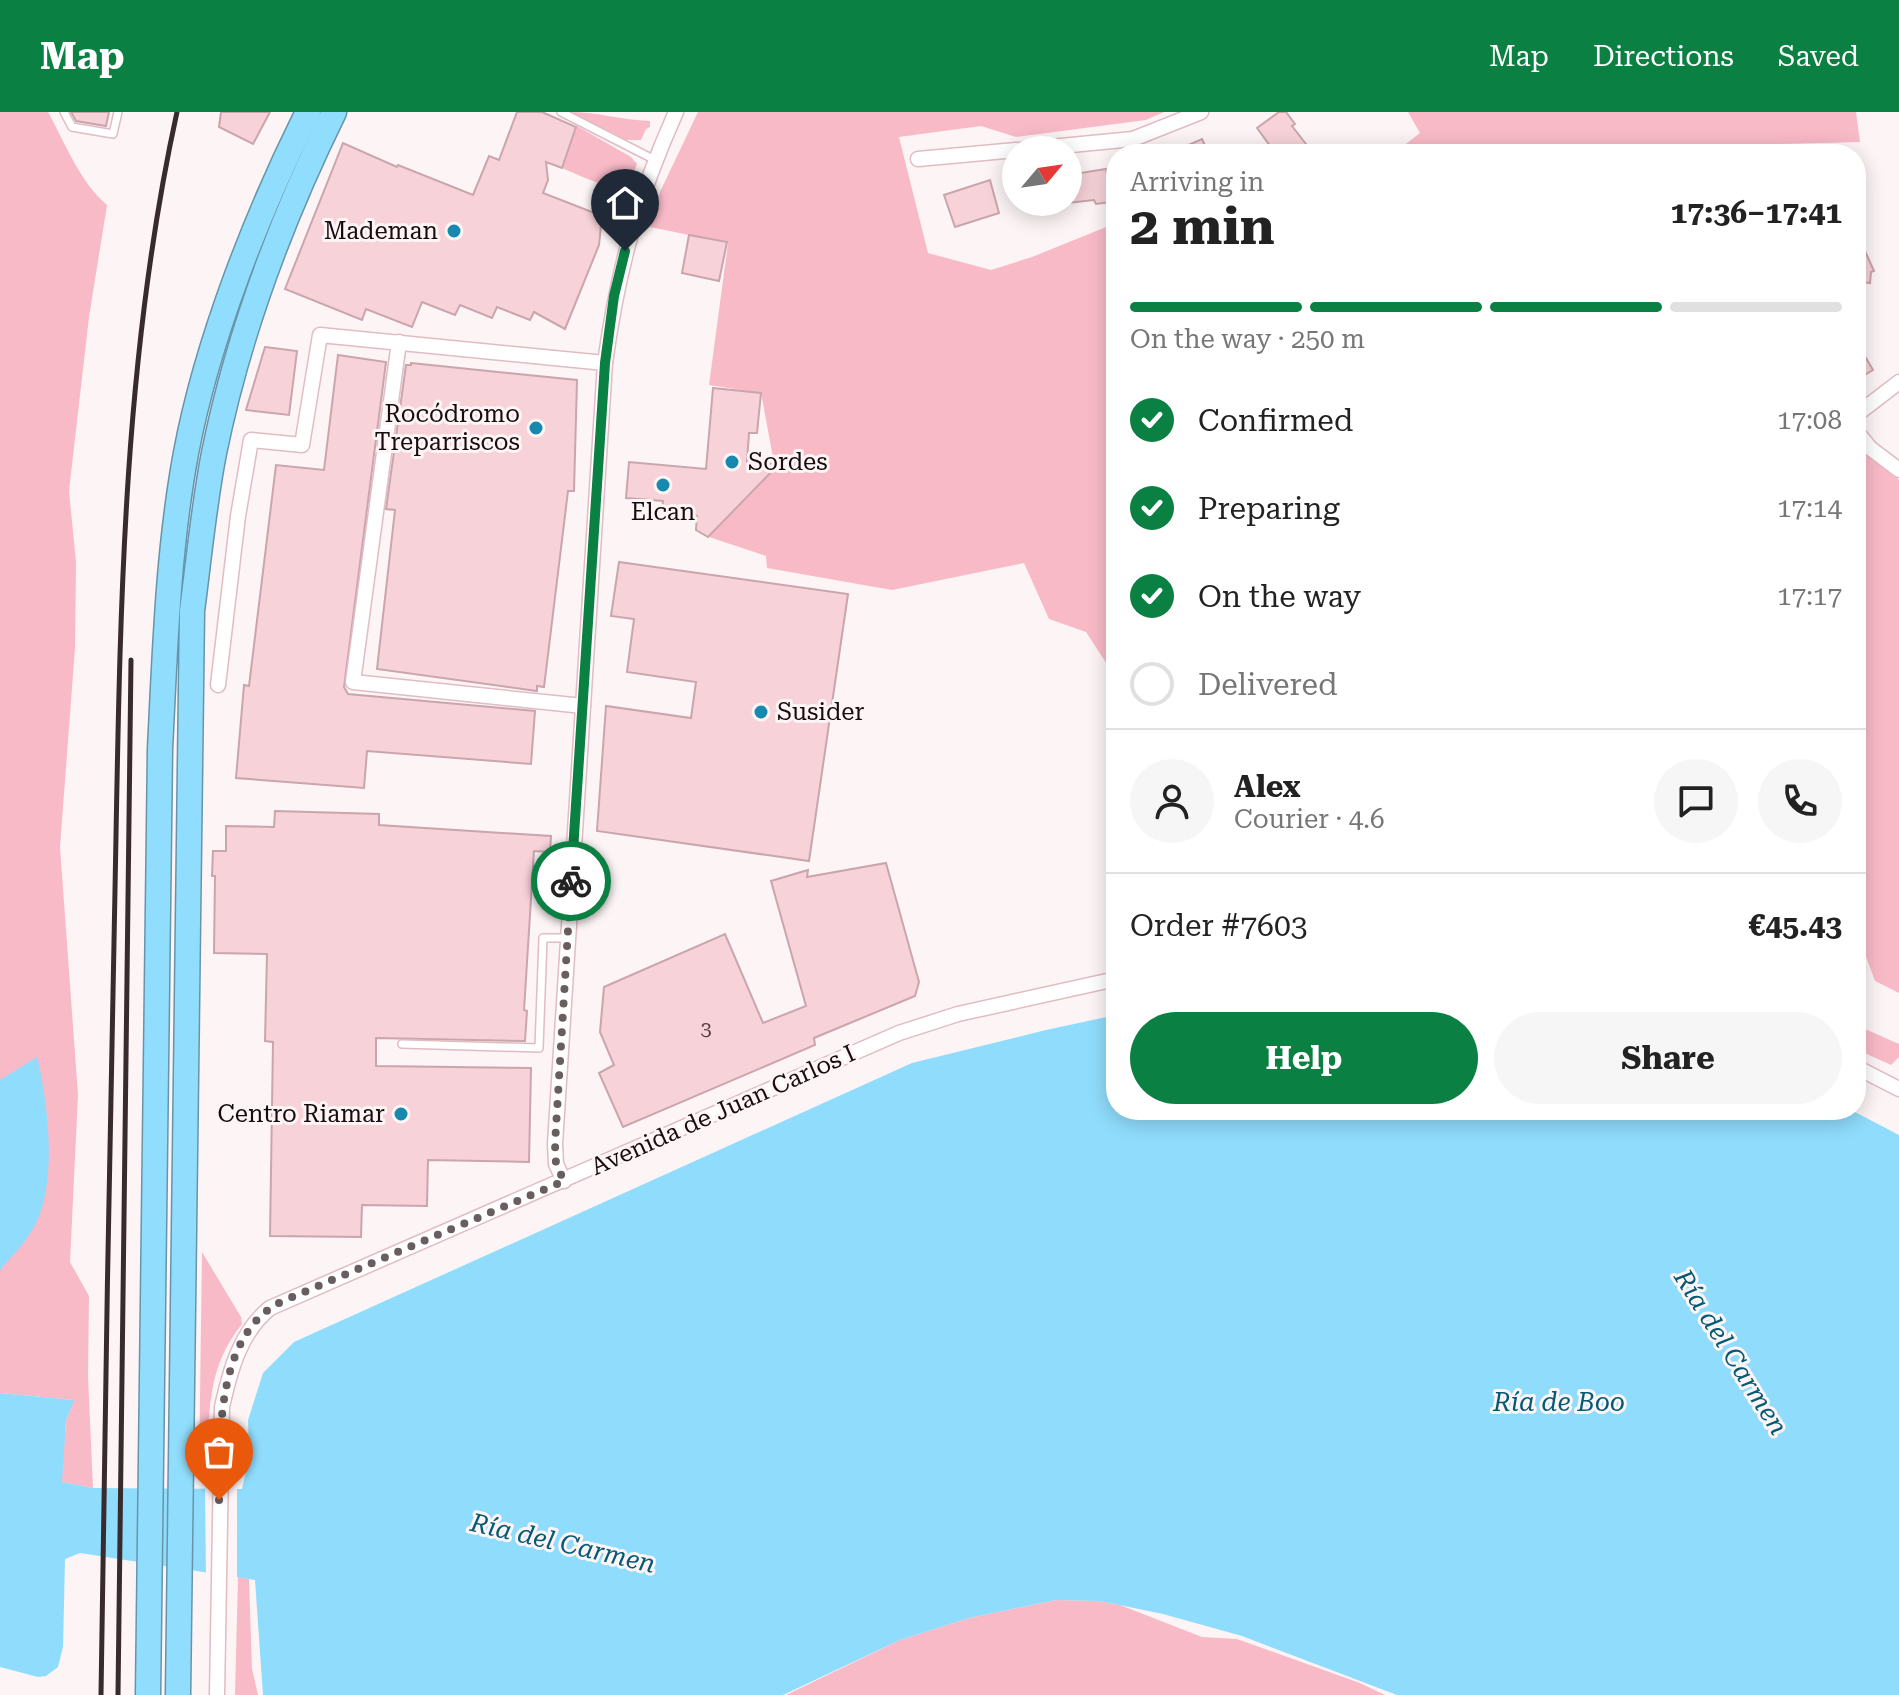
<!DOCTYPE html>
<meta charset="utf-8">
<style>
body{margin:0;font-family:"Roboto Serif",serif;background:#f6f6f6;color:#222;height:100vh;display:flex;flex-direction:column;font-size:30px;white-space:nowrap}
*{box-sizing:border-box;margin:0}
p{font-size:26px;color:#767676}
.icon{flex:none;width:44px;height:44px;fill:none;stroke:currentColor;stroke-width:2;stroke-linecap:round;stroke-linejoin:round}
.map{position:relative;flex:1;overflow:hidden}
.sheet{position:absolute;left:1106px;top:32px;width:760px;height:976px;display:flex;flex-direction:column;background:#fff;border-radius:32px;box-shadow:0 4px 20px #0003}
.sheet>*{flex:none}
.needle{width:52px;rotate:61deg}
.fabs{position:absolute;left:1002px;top:24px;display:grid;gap:16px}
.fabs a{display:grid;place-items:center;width:80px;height:80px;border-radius:50%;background:#fff;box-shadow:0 4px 20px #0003;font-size:40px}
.pin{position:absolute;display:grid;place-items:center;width:68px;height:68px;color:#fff;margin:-82px -34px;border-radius:50% 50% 50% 0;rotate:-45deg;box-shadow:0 0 8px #0007}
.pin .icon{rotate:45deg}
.courier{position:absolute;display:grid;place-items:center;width:80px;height:80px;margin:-40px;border:6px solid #0b8043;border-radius:50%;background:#fff;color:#222;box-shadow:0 2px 10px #0007}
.headline em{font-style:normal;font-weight:700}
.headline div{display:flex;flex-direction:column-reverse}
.headline{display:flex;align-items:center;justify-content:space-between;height:136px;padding:0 24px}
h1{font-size:52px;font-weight:700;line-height:60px}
.bar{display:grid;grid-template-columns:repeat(4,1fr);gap:12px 8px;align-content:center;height:96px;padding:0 24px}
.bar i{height:10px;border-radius:6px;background:#e0e0e0}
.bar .on{background:#0b8043}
.bar p{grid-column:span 4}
.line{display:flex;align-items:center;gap:20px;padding:0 24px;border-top:2px solid #e0e0e0}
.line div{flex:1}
.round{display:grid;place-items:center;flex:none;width:84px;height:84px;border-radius:42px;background:#f6f6f6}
ol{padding:0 24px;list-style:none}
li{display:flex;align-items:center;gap:24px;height:88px}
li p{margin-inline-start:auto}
li .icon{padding:8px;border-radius:50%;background:#0b8043;color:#fff;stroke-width:4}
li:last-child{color:#767676}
li i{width:44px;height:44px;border:4px solid #e0e0e0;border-radius:50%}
.cta{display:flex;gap:16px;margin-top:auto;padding:16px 24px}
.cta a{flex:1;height:92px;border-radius:48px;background:#0b8043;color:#fff;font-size:32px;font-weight:700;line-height:92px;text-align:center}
.cta a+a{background:#f6f6f6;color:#222}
header{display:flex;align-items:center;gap:48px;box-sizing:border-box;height:112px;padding:0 40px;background:#0b8043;color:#fff}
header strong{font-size:38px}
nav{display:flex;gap:44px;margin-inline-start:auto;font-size:28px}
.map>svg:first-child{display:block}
</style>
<header>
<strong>Map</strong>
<nav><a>Map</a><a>Directions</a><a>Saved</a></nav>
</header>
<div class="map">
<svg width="1899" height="1583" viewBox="0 0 1899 1583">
<rect width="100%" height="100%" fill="#fcf4f5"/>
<g fill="#f9bac8">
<path d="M0,0H48C65,31 80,70 107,93L89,205L69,379L76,450L75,536L60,735L78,983L70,1150L89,1184L88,1264L93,1376L61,1370L66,1309L73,1288L0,1281Z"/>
<path d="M570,0C597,0 622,8 650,9V15L646,17L641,28H625Z"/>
<path d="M698,0H1164L1146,8L1016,25L981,14L899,25L928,141L991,158L1032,145L1116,111V566L1086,520L1049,507L1024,451L892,478L767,456L766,444L709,425L775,356L761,281L709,273L728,131L650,115L660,80Z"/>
<path d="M1408,0H1856L1860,30L1781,32L1768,42H1393L1420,21Z"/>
<path d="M577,14L631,45L637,52L629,72C607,79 582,64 562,56Z"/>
<path d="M1856,331L1899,368V881L1875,869L1861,831L1856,829Z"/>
<path d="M1856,913L1899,932V945L1891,953L1856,937Z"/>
<path d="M202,1140L241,1205L242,1212C205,1258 210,1302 207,1357L199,1358Z"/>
<path d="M238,1465L249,1467L252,1557L258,1583H235Z"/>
<path d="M1056,1488L1100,1489L1120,1493L1202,1525L1237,1527L1360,1571L1385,1583H786L900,1528L969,1506Z"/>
</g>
<g fill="#90dcfc">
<path d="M1116,903V998H1851L1899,1023V1583H1397L1242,1524L1163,1502L1100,1489L1056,1488L969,1506L900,1528L783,1583H263L255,1468L80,1441L65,1447L63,1535L58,1555L46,1564L38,1565L0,1555V1281L74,1288L66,1309L62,1370L93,1376L242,1377L249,1345L248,1308L263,1261L294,1230L912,951L1046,918Z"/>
<path d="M37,945C48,990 57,1066 37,1109C29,1127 13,1143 0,1158V968Z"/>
</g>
<path fill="#fcf4f5" d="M205,1373H237V1469L206,1464Z"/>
<g fill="#f7d2d9" stroke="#caa5ad" stroke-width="2">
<path d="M71,0H109L106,14L76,9Z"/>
<path d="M221,0H270L253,32L219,15Z"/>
<path d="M517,0H542L576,15L562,56L546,50L548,68L543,81L602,104L599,133L565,217L534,200L530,208L497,195L492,206L460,193L455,203L422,190L412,215L366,197L362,208L285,177L343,31L397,55L398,53L473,83L489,44L499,48Z"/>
<path d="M1279,0H1286L1295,12L1292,14L1306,32L1293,42H1276L1257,16Z"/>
<path d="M1202,27L1209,42H1168Z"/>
<path d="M1106,57L1107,63L1116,62V85L1111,86L1110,90L1096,92L1094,88L1068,91V63Z"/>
<path d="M990,68L999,101L955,115L944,83Z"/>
<path d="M1856,119L1874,159L1871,160L1870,171L1856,169Z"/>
<path d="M689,123L727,130L719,169L682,161Z"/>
<path d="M1856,229L1873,258L1856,268Z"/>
<path d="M265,235L297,239L289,303L246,298Z"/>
<path d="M338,243L386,250L344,575L348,582L535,599L531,652L367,639L364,676L236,666L244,573L249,574L276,353L324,358Z"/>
<path d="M411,251L577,268L574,379H568L544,575L537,574V579L377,557L395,398L386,397L406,253H411Z"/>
<path d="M713,276L761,281L757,321H749L747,350L779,352L708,425L696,418L697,404L662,401L663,389L626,386L629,350L706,357Z"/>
<path d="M619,450L848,482L809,749L597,719L606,594L691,606L696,570L627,560L634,507L611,504Z"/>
<path d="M275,699L379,702V713L551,724L550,740L534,739L524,898L527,899L525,929L376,926V954L531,956L529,1050L428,1048L427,1094L362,1093L361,1125L270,1124L273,930L265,929L267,842L214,841L215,764H212L213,739H226V714L274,715Z"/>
<path d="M886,751L919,870L915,884L814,926L815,933L623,1015L599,961L614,953L600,920L604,875L725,822L763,911L806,894L771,769L808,758L807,765Z"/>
</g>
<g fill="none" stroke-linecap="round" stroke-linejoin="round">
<defs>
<g id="service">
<path d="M64,0L72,15L113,22L118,0"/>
<path d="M561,0L655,48"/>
<path d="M402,932L539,936L543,826H567"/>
</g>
<g id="minor">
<path d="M1020,38L1133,27L1201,0"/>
<path d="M918,47L1016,38"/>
<path d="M399,230L353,570L583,594"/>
<path d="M1856,303L1899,270"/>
<path d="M1856,319L1870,336L1899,358"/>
<path d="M218,573L238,404L251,328L302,333L320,223L605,251"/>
<path d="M1856,955L1899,977"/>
<path d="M564,1069L556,1052L555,1032L605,251C618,157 637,87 676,0"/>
<path d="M217,1583L222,1295C230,1259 240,1220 270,1196L899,921L958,902L1116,867"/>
</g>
<g id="motorway">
<path d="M148,1583L160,637C165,538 168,438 186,341C207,229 257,102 308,0"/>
<path d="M178,1583L192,499C199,446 204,392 214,341C238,223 281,108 334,0"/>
</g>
</defs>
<use href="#service" stroke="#e1bcc3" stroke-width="10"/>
<use href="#minor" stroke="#e1bcc3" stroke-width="17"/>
<use href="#motorway" stroke="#6794a9" stroke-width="27"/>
<use href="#service" stroke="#fff" stroke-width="7"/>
<use href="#minor" stroke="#fff" stroke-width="14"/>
<use href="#motorway" stroke="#91ddfd" stroke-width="24"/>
<g stroke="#382b2e" stroke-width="5">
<path d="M101,1583C104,1315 110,1046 115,778C120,517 121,256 177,0"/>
<path d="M118,1583L131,548"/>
</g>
</g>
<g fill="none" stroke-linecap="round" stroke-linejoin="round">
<path stroke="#685d5f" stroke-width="8" stroke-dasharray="0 14.4" d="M219,1388C220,1325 215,1221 283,1189L564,1069L556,1052L555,1032L571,769"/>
<path stroke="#0b8043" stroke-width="10" d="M571,769L605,251L614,184L625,139"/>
</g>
<g fill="#1889ae" stroke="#fcf4f5" stroke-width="3">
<circle cx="454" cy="119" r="8"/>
<circle cx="536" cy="316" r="8"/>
<circle cx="732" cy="350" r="8"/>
<circle cx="663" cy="373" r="8"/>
<circle cx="761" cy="600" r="8"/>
<circle cx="401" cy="1002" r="8"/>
</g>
<g text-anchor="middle" stroke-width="6" stroke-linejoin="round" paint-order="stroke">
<g font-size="20" fill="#503d41">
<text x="706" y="923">3</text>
</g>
<g font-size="24" fill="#180b0e" stroke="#fcf4f5" text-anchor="end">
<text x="438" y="127">Mademan</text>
<text x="520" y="310">Rocódromo<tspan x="520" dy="28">Treparriscos</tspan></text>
<text x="748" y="358" text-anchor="start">Sordes</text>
<text x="663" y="408" text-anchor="middle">Elcan</text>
<text x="777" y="608" text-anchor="start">Susider</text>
<text x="385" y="1010">Centro Riamar</text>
</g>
<g font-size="24" fill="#180b0e" stroke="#fcf4f5">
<text transform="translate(723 998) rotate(-24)" y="8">Avenida de Juan Carlos I</text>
</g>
<g font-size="26" font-style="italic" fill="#035a75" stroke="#fcf4f5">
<text transform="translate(1731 1240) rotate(58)" y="9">Ría del Carmen</text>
<text x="1559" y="1299">Ría de Boo</text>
<text transform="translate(563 1431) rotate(13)" y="9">Ría del Carmen</text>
</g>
</g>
</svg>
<div class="fabs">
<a><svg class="needle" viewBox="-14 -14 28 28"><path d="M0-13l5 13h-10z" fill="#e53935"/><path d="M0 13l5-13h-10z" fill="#767676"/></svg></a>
</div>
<div class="pin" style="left:219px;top:1388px;background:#ea580c"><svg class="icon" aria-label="bag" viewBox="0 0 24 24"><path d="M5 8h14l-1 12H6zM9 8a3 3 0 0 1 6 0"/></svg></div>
<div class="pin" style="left:625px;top:139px;background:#1f2937"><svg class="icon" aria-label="home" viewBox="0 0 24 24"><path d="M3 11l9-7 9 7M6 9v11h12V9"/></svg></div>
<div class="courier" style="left:571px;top:769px"><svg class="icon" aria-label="bike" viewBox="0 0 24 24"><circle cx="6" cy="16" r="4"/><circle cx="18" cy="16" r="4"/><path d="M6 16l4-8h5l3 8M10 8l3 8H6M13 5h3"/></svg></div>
<section class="sheet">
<div class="headline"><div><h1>2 min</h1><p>Arriving in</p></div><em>17:36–17:41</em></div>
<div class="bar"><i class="on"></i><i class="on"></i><i class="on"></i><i></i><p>On the way · 250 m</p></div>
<ol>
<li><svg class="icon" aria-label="check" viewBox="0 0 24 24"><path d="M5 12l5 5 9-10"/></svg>Confirmed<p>17:08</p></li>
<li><svg class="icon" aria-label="check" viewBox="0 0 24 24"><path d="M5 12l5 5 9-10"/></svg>Preparing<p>17:14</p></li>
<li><svg class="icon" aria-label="check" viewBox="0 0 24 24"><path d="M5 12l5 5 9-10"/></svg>On the way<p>17:17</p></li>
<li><i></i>Delivered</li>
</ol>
<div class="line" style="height:144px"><a class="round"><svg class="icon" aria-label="person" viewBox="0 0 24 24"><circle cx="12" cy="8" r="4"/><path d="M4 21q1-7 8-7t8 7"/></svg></a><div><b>Alex</b><p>Courier · 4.6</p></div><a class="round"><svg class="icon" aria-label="chat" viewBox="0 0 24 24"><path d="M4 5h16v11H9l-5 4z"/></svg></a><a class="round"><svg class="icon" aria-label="phone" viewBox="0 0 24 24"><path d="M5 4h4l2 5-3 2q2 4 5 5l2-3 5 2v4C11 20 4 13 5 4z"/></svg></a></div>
<div class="line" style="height:104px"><div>Order #7603</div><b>€45.43</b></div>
<div class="cta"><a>Help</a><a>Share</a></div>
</section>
</div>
